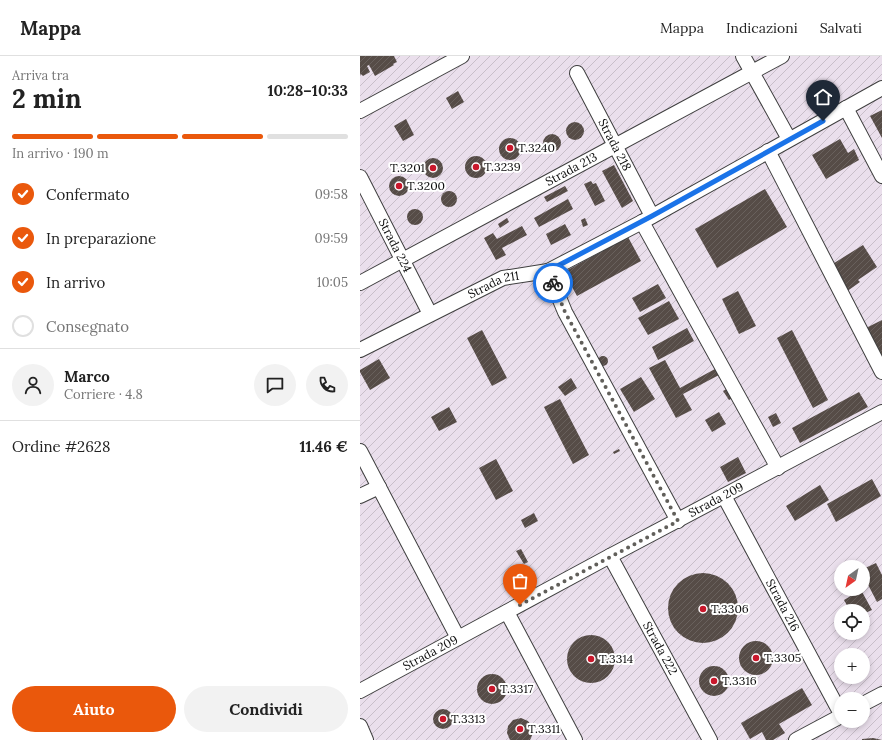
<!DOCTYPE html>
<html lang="it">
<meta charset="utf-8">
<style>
body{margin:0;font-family:Lora,serif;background:#f2f2f2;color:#222;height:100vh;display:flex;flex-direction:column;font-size:15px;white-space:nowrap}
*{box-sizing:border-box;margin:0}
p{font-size:13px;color:#767676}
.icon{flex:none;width:22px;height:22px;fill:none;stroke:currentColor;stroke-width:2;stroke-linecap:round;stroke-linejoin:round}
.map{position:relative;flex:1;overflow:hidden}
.sheet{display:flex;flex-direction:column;background:#fff;width:360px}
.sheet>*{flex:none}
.needle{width:26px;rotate:213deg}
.tools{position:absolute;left:474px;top:504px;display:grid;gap:8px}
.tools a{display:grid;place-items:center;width:36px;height:36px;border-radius:50%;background:#fff;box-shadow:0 2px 6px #0003;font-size:20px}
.pin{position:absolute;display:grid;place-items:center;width:34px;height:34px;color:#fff;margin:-41px -17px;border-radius:50% 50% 50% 0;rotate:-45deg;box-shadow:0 0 4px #0007}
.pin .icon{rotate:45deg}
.courier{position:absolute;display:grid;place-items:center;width:40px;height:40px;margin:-20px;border:3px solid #1a73e8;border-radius:50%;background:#fff;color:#222;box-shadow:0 1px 5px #0007}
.headline em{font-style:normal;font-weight:700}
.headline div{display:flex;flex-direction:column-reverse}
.headline{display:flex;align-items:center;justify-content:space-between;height:68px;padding:0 12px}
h1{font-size:26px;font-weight:700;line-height:30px}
.bar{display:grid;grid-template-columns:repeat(4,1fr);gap:6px 4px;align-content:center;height:48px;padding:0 12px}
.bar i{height:5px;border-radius:3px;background:#e0e0e0}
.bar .active{background:#ea580c}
.bar p{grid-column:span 4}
.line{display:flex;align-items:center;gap:10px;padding:0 12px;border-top:1px solid #e0e0e0}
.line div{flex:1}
.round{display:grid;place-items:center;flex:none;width:42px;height:42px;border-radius:21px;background:#f2f2f2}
ol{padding:0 12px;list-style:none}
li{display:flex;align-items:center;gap:12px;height:44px}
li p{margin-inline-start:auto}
li .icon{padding:4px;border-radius:50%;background:#ea580c;color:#fff;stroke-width:4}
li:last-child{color:#767676}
li i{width:22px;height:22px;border:2px solid #e0e0e0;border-radius:50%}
.cta{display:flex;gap:8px;margin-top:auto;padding:8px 12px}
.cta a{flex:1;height:46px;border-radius:24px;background:#ea580c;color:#fff;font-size:16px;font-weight:700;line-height:46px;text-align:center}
.cta a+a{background:#f2f2f2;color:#222}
header{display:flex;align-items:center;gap:24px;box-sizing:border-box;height:56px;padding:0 20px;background:#fff;border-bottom:1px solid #e0e0e0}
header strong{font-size:19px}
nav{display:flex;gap:22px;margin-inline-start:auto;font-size:14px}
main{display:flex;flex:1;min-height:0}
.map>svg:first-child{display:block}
</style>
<header>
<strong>Mappa</strong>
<nav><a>Mappa</a><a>Indicazioni</a><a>Salvati</a></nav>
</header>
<main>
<section class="sheet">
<div class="headline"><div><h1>2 min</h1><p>Arriva tra</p></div><em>10:28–10:33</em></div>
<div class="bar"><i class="active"></i><i class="active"></i><i class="active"></i><i></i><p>In arrivo · 190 m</p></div>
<ol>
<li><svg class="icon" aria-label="check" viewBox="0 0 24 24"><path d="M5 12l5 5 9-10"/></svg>Confermato<p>09:58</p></li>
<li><svg class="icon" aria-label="check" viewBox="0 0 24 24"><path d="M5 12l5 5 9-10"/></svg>In preparazione<p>09:59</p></li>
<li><svg class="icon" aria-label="check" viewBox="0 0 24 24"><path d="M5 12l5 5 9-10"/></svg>In arrivo<p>10:05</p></li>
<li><i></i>Consegnato</li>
</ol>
<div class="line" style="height:72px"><a class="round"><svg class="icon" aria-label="person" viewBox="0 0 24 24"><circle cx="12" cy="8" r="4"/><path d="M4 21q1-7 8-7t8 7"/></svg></a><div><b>Marco</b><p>Corriere · 4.8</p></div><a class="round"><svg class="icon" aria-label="chat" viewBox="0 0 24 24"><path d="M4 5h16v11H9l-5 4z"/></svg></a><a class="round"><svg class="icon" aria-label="phone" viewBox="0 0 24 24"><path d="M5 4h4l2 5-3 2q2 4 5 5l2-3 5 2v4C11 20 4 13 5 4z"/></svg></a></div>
<div class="line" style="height:52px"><div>Ordine #2628</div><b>11.46 €</b></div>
<div class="cta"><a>Aiuto</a><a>Condividi</a></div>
</section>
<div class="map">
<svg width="522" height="684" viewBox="0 0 522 684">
<defs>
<pattern id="industrial-furrows" width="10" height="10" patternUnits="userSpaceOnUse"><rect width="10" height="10" fill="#eadfec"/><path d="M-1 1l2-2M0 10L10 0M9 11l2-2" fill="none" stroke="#c8bec9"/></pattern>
<pattern id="building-hatch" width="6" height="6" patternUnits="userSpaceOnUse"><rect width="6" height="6" fill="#564c47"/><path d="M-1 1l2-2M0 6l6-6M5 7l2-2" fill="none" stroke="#69615d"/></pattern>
</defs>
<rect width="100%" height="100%" fill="#fffaeb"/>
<path fill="url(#industrial-furrows)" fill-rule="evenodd" d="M0,0H522V684H0ZM481,511H503V533H481ZM481,555H503V577H481ZM481,599H503V621H481ZM481,643H503V665H481Z"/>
<g fill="url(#building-hatch)">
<path d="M0,0H34L37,6L33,8L34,9L15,20L9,9L7,10L10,16L3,20L1,18L0,19Z"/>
<path d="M98,35L104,46L92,53L86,42Z"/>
<path d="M522,54V82L510,60Z"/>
<path d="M46,63L54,79L43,85L34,70Z"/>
<circle cx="215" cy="75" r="9"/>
<circle cx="192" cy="87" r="9"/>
<circle cx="150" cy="93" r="11"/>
<path d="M480,83L488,97L494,93L499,104L466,123L452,99Z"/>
<circle cx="116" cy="111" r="11"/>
<circle cx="73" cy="112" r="10"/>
<path d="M254,109L273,145L262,152L242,115Z"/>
<circle cx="39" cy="130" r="10"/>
<path d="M231,125L233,128L236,127L245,145L235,150L224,128Z"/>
<path d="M205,130L208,135L187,146L184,141Z"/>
<path d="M405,133L427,171L357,212L335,173Z"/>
<circle cx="89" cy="143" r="8"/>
<path d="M208,143L213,153L179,171L174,162Z"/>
<circle cx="55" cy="161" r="8"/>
<path d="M147,162L149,166L140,172L138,168Z"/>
<path d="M225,162L228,169L223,171L221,164Z"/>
<path d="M205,168L211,179L191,189L186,178Z"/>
<path d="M162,170L167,179L142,192L146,199L136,204L124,182L133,177L137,183Z"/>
<path d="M268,181L281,205L217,240L204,216Z"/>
<path d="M503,189L517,211L498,224L500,226L486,236L471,209Z"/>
<path d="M298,228L306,242L280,256L272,242Z"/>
<path d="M378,235L396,270L379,278L362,243Z"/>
<path d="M309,245L319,263L288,279L278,262Z"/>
<path d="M522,264V301L506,272Z"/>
<path d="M327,272L334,285L298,304L292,291Z"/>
<path d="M122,274L147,322L132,330L107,282Z"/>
<path d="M432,274L468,344L453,352L417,282Z"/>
<circle cx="243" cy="305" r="5"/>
<path d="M19,303L30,322L10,334L0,316V314Z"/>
<path d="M305,304L320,332L355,313L359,319L323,338L332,354L316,362L289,312Z"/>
<path d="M281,321L295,343L274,356L260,333Z"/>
<path d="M211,322L217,332L205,340L198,331Z"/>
<path d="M370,331L375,341L369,344L363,335Z"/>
<path d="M499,336L508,351L440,387L432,372Z"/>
<path d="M200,343L229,399L213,408L184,351Z"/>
<path d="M89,351L97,366L79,375L71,361Z"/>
<path d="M359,356L366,368L352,376L345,364Z"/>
<path d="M416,357L421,367L413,371L408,361Z"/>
<path d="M259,393L260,395L254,398L253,396Z"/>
<path d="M378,401L386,417L368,426L360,411Z"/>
<path d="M136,403L153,435L136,444L119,412Z"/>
<path d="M512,423L521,440L476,466L467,448Z"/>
<path d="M460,429L469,444L435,465L426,450Z"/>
<path d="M174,457L178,465L165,472L161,464Z"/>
<path d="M161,493L168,506L164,508L156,495Z"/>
<path d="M516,507L522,519V543L517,546L503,519V513Z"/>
<circle cx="343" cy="552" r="35"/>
<path d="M501,534L512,554L503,558V555H490L484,544Z"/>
<circle cx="231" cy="603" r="24"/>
<circle cx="396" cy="602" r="17"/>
<circle cx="354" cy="625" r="15"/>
<circle cx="132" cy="633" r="15"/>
<path d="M442,632L452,649L419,668L425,677L413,684H406L402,676L390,683L381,667Z"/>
<circle cx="83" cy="663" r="10"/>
<path d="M161,662L168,665L171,669L173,677L171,682L170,684H150L147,677L148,670L153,664Z"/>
<path d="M513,682L522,684H502V683Z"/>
</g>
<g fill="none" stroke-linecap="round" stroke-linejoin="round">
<defs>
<g id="minor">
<path d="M383,0L429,83"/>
<path id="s1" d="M217,17L292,160"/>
<path d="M486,52L522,120"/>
<path d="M0,55L102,0"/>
<path d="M408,95L522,316"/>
<path id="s2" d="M0,121L70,258"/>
<path d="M282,166L418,412"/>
<path d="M188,215L205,256L318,465"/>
<path id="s3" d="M0,227L422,0"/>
<path id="s4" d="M0,294L143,222L188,215L282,166L522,32"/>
<path d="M0,395L98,582"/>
<path d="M0,440L19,431"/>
<path id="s5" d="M364,440L481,658"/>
<path id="s6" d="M250,500L350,684"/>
<path d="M147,556L215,684"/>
<path id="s7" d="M0,635L250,500L522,356"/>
<path d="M503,648L522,638"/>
<path d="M0,670L6,684"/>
<path d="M436,684L481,660"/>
</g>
</defs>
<use href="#minor" stroke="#3f3f3f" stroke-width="16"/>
<use href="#minor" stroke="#fff" stroke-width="14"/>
</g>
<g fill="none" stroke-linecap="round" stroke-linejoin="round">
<path stroke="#615f5a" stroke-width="4" stroke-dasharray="0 7.2" d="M160,549L318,465L205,256L193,227"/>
<path stroke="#1a73e8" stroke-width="5" d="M193,227L188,215L292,160L463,65"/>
</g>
<g fill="#c9172b" stroke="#fff" stroke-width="1.5">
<circle cx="150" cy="92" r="4"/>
<circle cx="116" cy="111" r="4"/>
<circle cx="73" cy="112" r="4"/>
<circle cx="39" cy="130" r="4"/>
<circle cx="343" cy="553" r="4"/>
<circle cx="396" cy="602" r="4"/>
<circle cx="231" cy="603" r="4"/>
<circle cx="354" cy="625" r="4"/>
<circle cx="132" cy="633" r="4"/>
<circle cx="83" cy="663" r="4"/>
<circle cx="160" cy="673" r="4"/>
</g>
<g text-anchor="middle" stroke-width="4" stroke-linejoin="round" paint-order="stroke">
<g font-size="12" fill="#0c0c0c" stroke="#fff">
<text dy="4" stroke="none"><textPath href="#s1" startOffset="81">Strada 218</textPath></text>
<text dy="4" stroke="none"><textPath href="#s3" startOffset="240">Strada 213</textPath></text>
<text dy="4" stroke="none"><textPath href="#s2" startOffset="77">Strada 224</textPath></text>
<text dy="4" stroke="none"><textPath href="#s4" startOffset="149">Strada 211</textPath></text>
<text dy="4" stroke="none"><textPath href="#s7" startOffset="404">Strada 209</textPath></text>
<text dy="4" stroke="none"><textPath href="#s5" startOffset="124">Strada 216</textPath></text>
<text dy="4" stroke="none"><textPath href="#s6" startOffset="105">Strada 222</textPath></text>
<text dy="4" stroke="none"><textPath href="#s7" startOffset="80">Strada 209</textPath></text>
</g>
<g font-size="12" fill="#0c0c0c" stroke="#fff" text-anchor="start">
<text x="158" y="96">T.3240</text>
<text x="124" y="115">T.3239</text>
<text x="65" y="116" text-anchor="end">T.3201</text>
<text x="47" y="134">T.3200</text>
<text x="351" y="557">T.3306</text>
<text x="404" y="606">T.3305</text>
<text x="239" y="607">T.3314</text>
<text x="362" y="629">T.3316</text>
<text x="140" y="637">T.3317</text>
<text x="91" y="667">T.3313</text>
<text x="168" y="677">T.3311</text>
</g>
</g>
</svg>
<div class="tools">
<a><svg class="needle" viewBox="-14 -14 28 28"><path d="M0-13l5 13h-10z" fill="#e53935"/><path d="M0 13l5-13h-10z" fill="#767676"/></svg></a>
<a><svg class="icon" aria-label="locate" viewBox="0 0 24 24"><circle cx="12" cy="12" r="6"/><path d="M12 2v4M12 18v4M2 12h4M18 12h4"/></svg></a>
<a>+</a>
<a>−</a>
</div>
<div class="pin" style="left:160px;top:549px;background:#ea580c"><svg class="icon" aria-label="bag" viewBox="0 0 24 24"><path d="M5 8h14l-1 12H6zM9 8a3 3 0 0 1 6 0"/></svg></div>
<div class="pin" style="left:463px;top:65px;background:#1f2937"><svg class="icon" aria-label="home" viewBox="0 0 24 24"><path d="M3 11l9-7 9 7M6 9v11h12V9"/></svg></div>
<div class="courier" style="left:193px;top:227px"><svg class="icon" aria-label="bike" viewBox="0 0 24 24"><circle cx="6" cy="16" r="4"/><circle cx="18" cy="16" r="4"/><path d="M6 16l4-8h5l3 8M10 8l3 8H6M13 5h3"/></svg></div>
</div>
</main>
